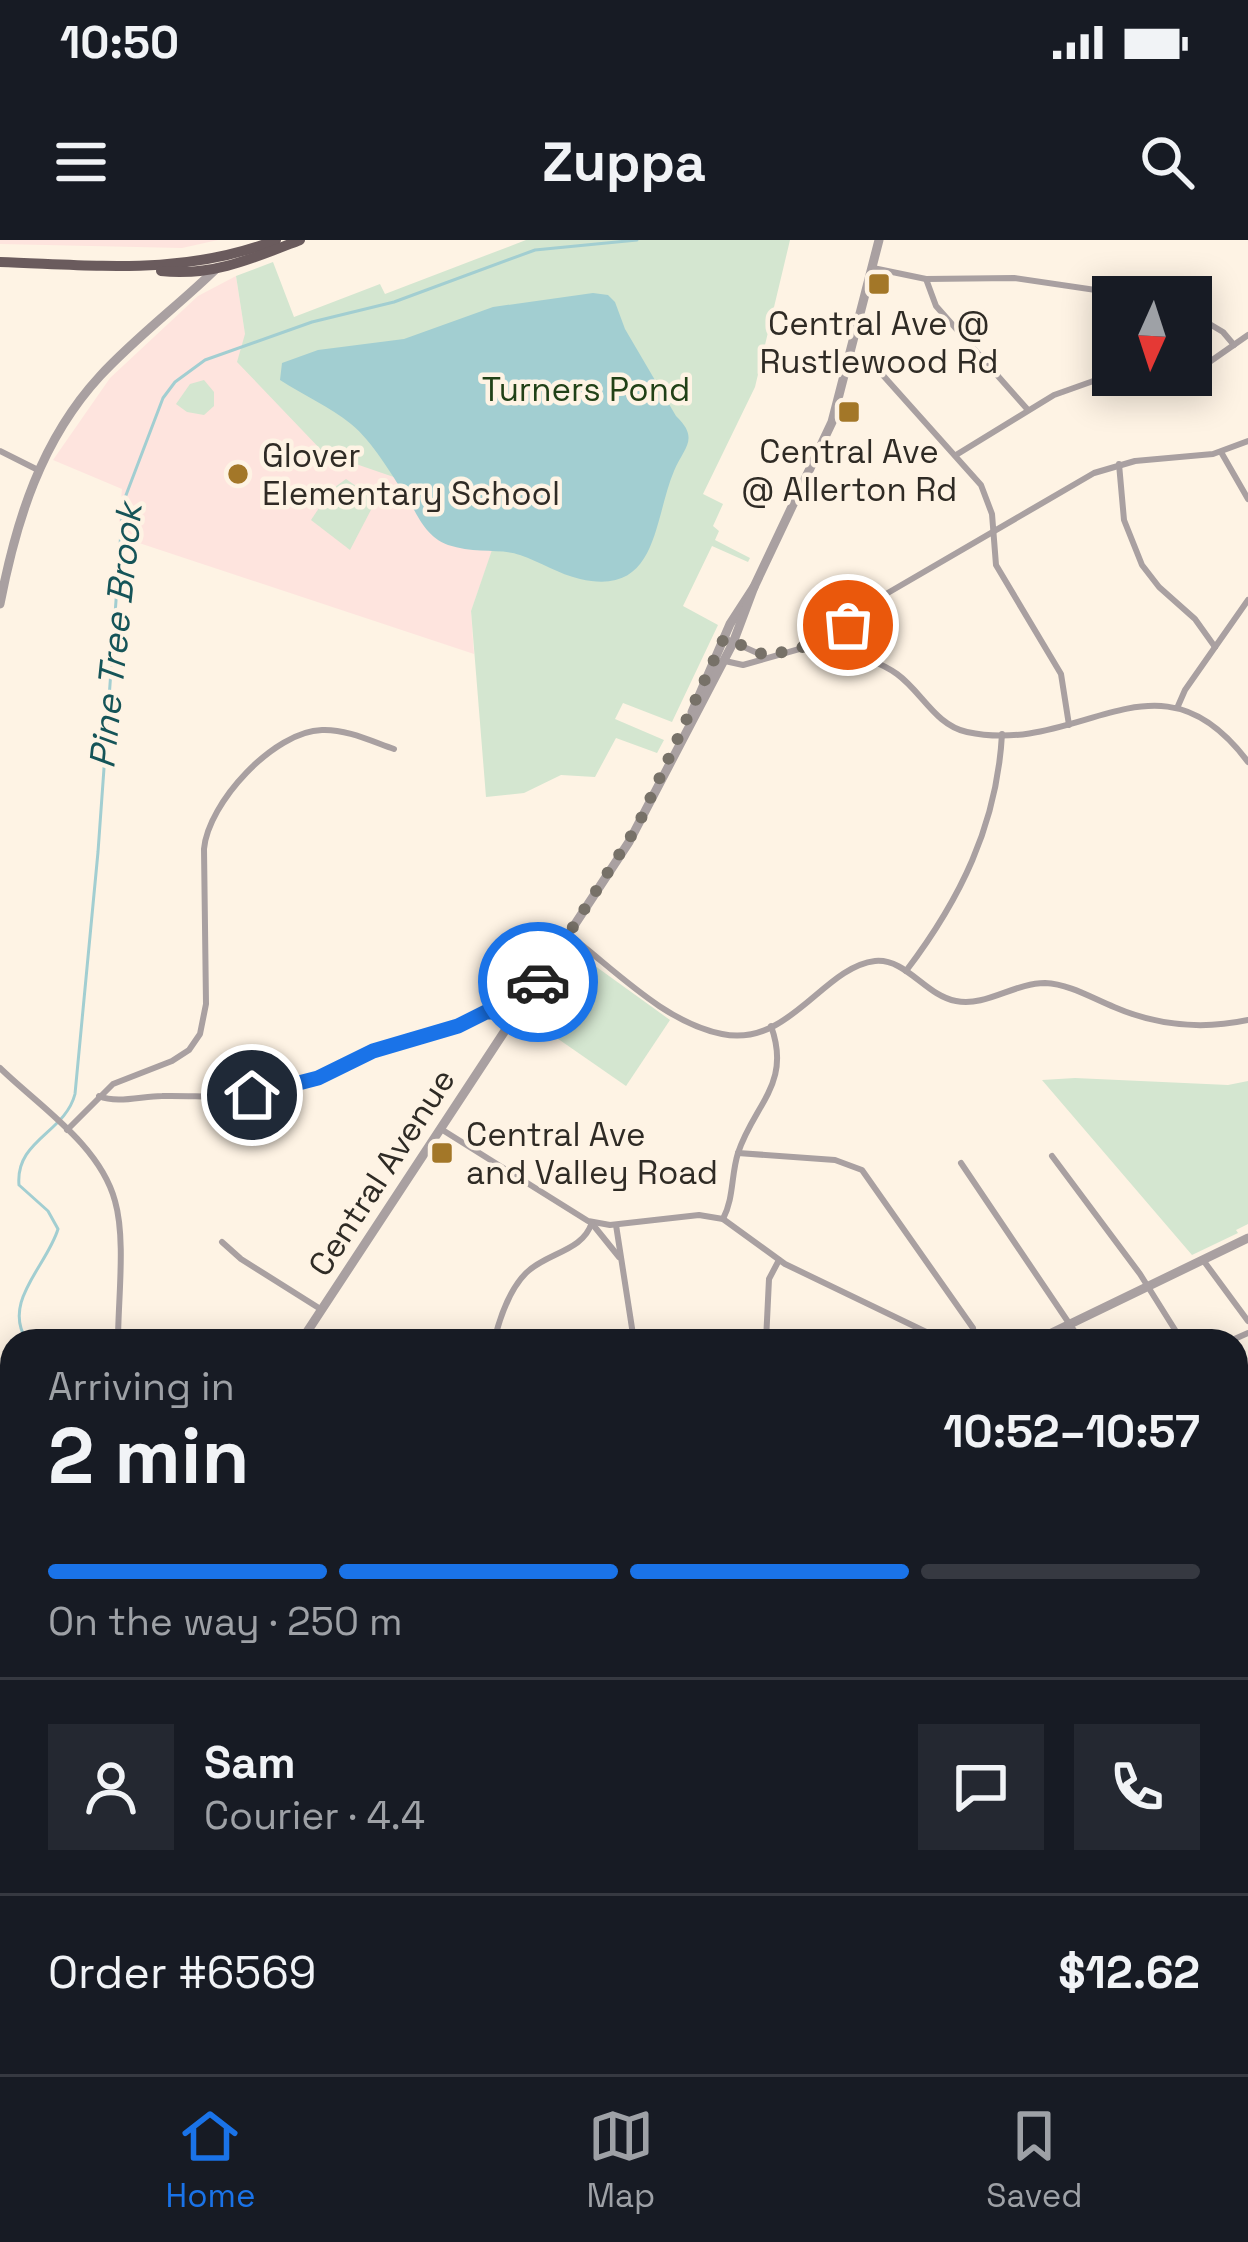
<!DOCTYPE html>
<meta charset="utf-8">
<style>
body{margin:0;font-family:"Space Grotesk",sans-serif;background:#242831;color:#f1f3f6;height:100vh;display:flex;flex-direction:column;font-size:45px;white-space:nowrap}
*{box-sizing:border-box;margin:0}
p{font-size:39px;color:#9ea1a6}
.icon{flex:none;width:66px;height:66px;fill:none;stroke:currentColor;stroke-width:2;stroke-linecap:round;stroke-linejoin:round}
.map{position:relative;flex:1;overflow:hidden}
.drawer{position:absolute;left:0px;top:1089px;width:1248px;height:747px;display:flex;flex-direction:column;background:#171b24;border-radius:36px 36px 0 0;box-shadow:0 6px 30px #0003}
.drawer>*{flex:none}
.needle{width:78px;rotate:183deg}
.controls{position:absolute;left:1092px;top:36px;display:grid;gap:24px}
.controls a{display:grid;place-items:center;width:120px;height:120px;border-radius:0px;background:#171b24;box-shadow:0 6px 30px #0003;font-size:60px}
.pin{position:absolute;display:grid;place-items:center;width:102px;height:102px;color:#fff;margin:-51px;border:6px solid #fff;border-radius:50%;box-shadow:0 3px 12px #0007}
.courier{position:absolute;display:grid;place-items:center;width:120px;height:120px;margin:-60px;border:9px solid #1a73e8;border-radius:50%;background:#fff;color:#222;box-shadow:0 3px 15px #0007}
.headline em{font-style:normal;font-weight:600}
.headline div{display:flex;flex-direction:column-reverse}
.headline{display:flex;align-items:center;justify-content:space-between;height:204px;padding:0 48px}
h1{font-size:78px;font-weight:600;line-height:90px}
.bar{display:grid;grid-template-columns:repeat(4,1fr);gap:18px 12px;align-content:center;height:144px;padding:0 48px}
.bar i{height:15px;border-radius:9px;background:#363941}
.bar .selected{background:#1a73e8}
.bar p{grid-column:span 4}
.line{display:flex;align-items:center;gap:30px;padding:0 48px;border-top:3px solid #363941}
.line div{flex:1}
.round{display:grid;place-items:center;flex:none;width:126px;height:126px;border-radius:0px;background:#242831}
.status{display:flex;justify-content:space-between;align-items:center;height:84px;padding:0 60px;background:#171b24;direction:ltr}
.status svg{height:33px;fill:currentColor}
header{display:flex;justify-content:space-between;align-items:center;height:156px;padding:0 48px;background:#171b24;font-size:54px;font-weight:600}
.menu{display:flex;justify-content:space-around;align-items:center;height:168px;border-top:3px solid #363941;background:#171b24;font-size:33px;color:#9ea1a6}
.menu a{display:grid;justify-items:center;gap:6px}
.menu .selected{color:#1a73e8}
.map>svg:first-child{display:block}
</style>
<div class="status"><b>10:50</b><svg viewBox="0 0 49 12"><path d="M0 12V9h3v3zM5 12V6h3v6zM10 12V3h3v9zM15 12V0h3v12zM26 1h20v11H26zM47 4h2v5h-2z"/></svg></div>
<header><svg class="icon" aria-label="menu" viewBox="0 0 24 24"><path d="M4 6h16M4 12h16M4 18h16"/></svg>Zuppa<svg class="icon" aria-label="search" viewBox="0 0 24 24"><circle cx="10" cy="10" r="6"/><path d="M15 15l6 6"/></svg></header>
<div class="map">
<svg width="1248" height="1834" viewBox="0 0 1248 1834">
<rect width="100%" height="100%" fill="#fef3e4"/>
<g fill="#fee4de">
<path d="M0,0H218L182,8L0,4Z"/>
<path d="M236,36L245,94L505,275L471,371L474,414L118,296L122,249L53,220L110,138L198,56Z"/>
</g>
<g fill="#d4e6d0">
<path d="M526,0H790L755,147L703,254L723,264L713,286L719,291L715,300L750,318L748,322L712,306L683,366L718,385L672,482L623,463L615,479L664,500L657,513L616,498L595,537L561,535L524,553L486,557L471,371L504,275L324,213L237,122L245,94L236,36L273,22L294,77L380,44L385,54Z"/>
<path d="M204,140L214,152V166L204,175L187,172L176,164L190,144Z"/>
<path d="M346,239L366,253L373,266L350,310L311,280L331,250Z"/>
<path d="M573,710L670,780L626,846L528,778Z"/>
<path d="M1075,838L1228,845L1248,841V984L1236,990L1238,993L1192,1015L1042,840Z"/>
<path d="M1248,1174V1357L1236,1354V1176Z"/>
<path d="M1236,1391L1248,1395V1572L1236,1560Z"/>
</g>
<path fill="#a2ced1" d="M593,53L608,55L615,62L625,89L676,176C700,199 684,207 674,231C653,281 658,357 580,339C559,334 540,322 520,315C501,308 475,314 448,305C425,296 419,277 407,258C391,234 373,202 351,184C330,167 303,155 280,140L282,123L318,110L404,99L493,67Z"/>
<g fill="none" stroke-linecap="round" stroke-linejoin="round">
<g stroke="#a2ced1" stroke-width="3">
<path d="M27,1101C1,1062 47,1026 58,989L48,971L19,945C15,900 65,893 75,854L98,612L123,263L163,158L175,142L205,120L312,82L394,62L535,10L637,0"/>
<path d="M0,1253L12,1249"/>
</g>
<g stroke="#a9a0a1" stroke-width="6">
<path d="M873,28L926,39L1014,38L1143,57"/>
<path d="M926,39L936,66L1028,170"/>
<path d="M1191,73L1223,92L1234,105"/>
<path d="M849,122L880,132L981,245L992,274L996,325L1061,434L1069,485"/>
<path d="M1191,128L1208,123L1248,95"/>
<path d="M0,211L38,230"/>
<path d="M1221,212L1248,259"/>
<path d="M956,215L1054,155L1113,134"/>
<path d="M1119,224L1124,280L1142,325L1159,347L1195,379L1215,407"/>
<path d="M724,398L764,416"/>
<path d="M831,400L886,354L1094,233L1135,221L1213,214L1248,201"/>
<path d="M725,421L743,425L831,400C850,415 877,419 897,434C922,452 935,485 967,492C1081,517 1158,401 1248,522"/>
<path d="M1178,466L1185,450L1248,360"/>
<path d="M569,695C614,729 665,783 722,794C789,808 823,727 875,721C906,718 926,756 956,761C986,767 1014,743 1045,743C1069,744 1092,758 1114,767C1158,786 1201,790 1248,780"/>
<path d="M906,731C960,660 997,585 1002,494"/>
<path d="M0,828C39,866 100,905 115,961C126,999 118,1060 118,1101"/>
<path d="M99,856C117,864 142,856 162,856C196,855 229,860 263,853C304,846 336,826 374,810C396,801 421,796 444,790C469,783 488,764 512,779"/>
<path d="M441,889L588,981L610,985L699,975L723,979L785,1024L945,1101"/>
<path d="M67,890L113,844L172,821L189,810L200,794L206,764L204,609C208,563 274,491 322,490C346,489 371,501 394,509"/>
<path d="M738,913L835,920L862,930L973,1088L975,1101"/>
<path d="M1052,916L1140,1034L1182,1101"/>
<path d="M961,923L1081,1101"/>
<path d="M723,979C734,958 731,935 738,913C754,864 792,844 771,786"/>
<path d="M616,985L634,1101"/>
<path d="M594,986L619,1017"/>
<path d="M222,1002L241,1019L322,1070"/>
<path d="M1203,1020L1248,1081"/>
<path d="M494,1101C500,1077 509,1050 526,1033C547,1012 583,1012 592,982"/>
<path d="M766,1101L769,1039L779,1020"/>
<path d="M1230,1101L1248,1093"/>
<path d="M0,1185L12,1181"/>
<path d="M0,1198L12,1194"/>
<path d="M1236,1639L1240,1659"/>
<path d="M0,1809L12,1807"/>
<path d="M16,1824V1834"/>
<path d="M105,1824L107,1834"/>
<path d="M194,1824L196,1834"/>
<path d="M293,1824V1834"/>
<path d="M535,1824L537,1834"/>
<path d="M641,1824L647,1834"/>
</g>
<g stroke="#a9a0a1" stroke-width="9">
<path d="M0,364C16,281 41,200 100,136C136,97 179,65 217,28"/>
<path d="M692,472L730,384L754,347L832,182L879,0"/>
<path d="M301,1101L629,602L733,403L754,347"/>
<path d="M1035,1101L1248,998"/>
<path d="M0,1361L12,1342"/>
<path d="M0,1385L12,1384"/>
<path d="M0,1504L12,1582"/>
<path d="M392,1824V1834"/>
</g>
<g stroke="#847779" stroke-width="9">
<path d="M1236,1660L1248,1658"/>
<path d="M0,1665L12,1655"/>
</g>
<g stroke="#6a5b5d" stroke-width="10">
<path d="M0,22C96,25 184,36 276,0"/>
<path d="M161,31C211,37 254,18 300,0"/>
</g>
<g stroke="#4d4840" stroke-width="3">
<path d="M1236,1169L1248,1166"/>
<path d="M0,1461L12,1460"/>
</g>
</g>
<g fill="none" stroke-linecap="round" stroke-linejoin="round">
<path stroke="#777168" stroke-width="12" stroke-dasharray="0 21.6" d="M538,742L638,585L724,398L767,416L831,400L848,385"/>
<path stroke="#1a73e8" stroke-width="15" d="M252,855L318,838L373,811L458,786L486,772H496L512,779L538,742"/>
</g>
<g fill="#a37728" stroke="#fef3e4" stroke-width="4.5">
<rect x="867" y="32" width="24" height="24" rx="6"/>
<rect x="837" y="160" width="24" height="24" rx="6"/>
<circle cx="238" cy="234" r="12"/>
<rect x="430" y="901" width="24" height="24" rx="6"/>
</g>
<g text-anchor="middle" stroke-width="9" stroke-linejoin="round" paint-order="stroke">
<g font-size="33" fill="#2f2b25" stroke="#fef3e4">
<text x="879" y="95">Central Ave @<tspan x="879" dy="38">Rustlewood Rd</tspan></text>
<text x="849" y="223">Central Ave<tspan x="849" dy="38">@ Allerton Rd</tspan></text>
<text x="262" y="227" text-anchor="start">Glover<tspan x="262" dy="38">Elementary School</tspan></text>
<text x="466" y="906" text-anchor="start">Central Ave<tspan x="466" dy="38">and Valley Road</tspan></text>
</g>
<g font-size="33" fill="#214117" stroke="#fef3e4">
<text x="586" y="161">Turners Pond</text>
</g>
<g font-size="33" fill="#2f2b25" stroke="#fef3e4">
<text transform="translate(381 932) rotate(-57)" y="12">Central Avenue</text>
</g>
<g font-size="36" font-style="italic" fill="#155458" stroke="#fef3e4">
<text transform="translate(115 396) rotate(-84)" y="13">Pine Tree Brook</text>
</g>
</g>
</svg>
<div class="controls">
<a><svg class="needle" viewBox="-14 -14 28 28"><path d="M0-13l5 13h-10z" fill="#e53935"/><path d="M0 13l5-13h-10z" fill="#9ea1a6"/></svg></a>
</div>
<div class="pin" style="left:848px;top:385px;background:#ea580c"><svg class="icon" aria-label="bag" viewBox="0 0 24 24"><path d="M5 8h14l-1 12H6zM9 8a3 3 0 0 1 6 0"/></svg></div>
<div class="pin" style="left:252px;top:855px;background:#1f2937"><svg class="icon" aria-label="home" viewBox="0 0 24 24"><path d="M3 11l9-7 9 7M6 9v11h12V9"/></svg></div>
<div class="courier" style="left:538px;top:742px"><svg class="icon" aria-label="car" viewBox="0 0 24 24"><path d="M5 17H2v-5l4-1 3-4h7l3 4 3 1v5h-3M9 17h6M6 11h13"/><circle cx="7" cy="17" r="2"/><circle cx="17" cy="17" r="2"/></svg></div>
<section class="drawer">
<div class="headline"><div><h1>2 min</h1><p>Arriving in</p></div><em>10:52–10:57</em></div>
<div class="bar"><i class="selected"></i><i class="selected"></i><i class="selected"></i><i></i><p>On the way · 250 m</p></div>
<div class="line" style="height:216px"><a class="round"><svg class="icon" aria-label="person" viewBox="0 0 24 24"><circle cx="12" cy="8" r="4"/><path d="M4 21q1-7 8-7t8 7"/></svg></a><div><b>Sam</b><p>Courier · 4.4</p></div><a class="round"><svg class="icon" aria-label="chat" viewBox="0 0 24 24"><path d="M4 5h16v11H9l-5 4z"/></svg></a><a class="round"><svg class="icon" aria-label="phone" viewBox="0 0 24 24"><path d="M5 4h4l2 5-3 2q2 4 5 5l2-3 5 2v4C11 20 4 13 5 4z"/></svg></a></div>
<div class="line" style="height:156px"><div>Order #6569</div><b>$12.62</b></div>
</section>
</div>
<nav class="menu">
<a class="selected"><svg class="icon" aria-label="home" viewBox="0 0 24 24"><path d="M3 11l9-7 9 7M6 9v11h12V9"/></svg>Home</a>
<a><svg class="icon" aria-label="map" viewBox="0 0 24 24"><path d="M3 6l6-2 6 2 6-2v14l-6 2-6-2-6 2zM9 4v14M15 6v14"/></svg>Map</a>
<a><svg class="icon" aria-label="saved" viewBox="0 0 24 24"><path d="M7 4h10v16l-5-4-5 4z"/></svg>Saved</a>
</nav>
